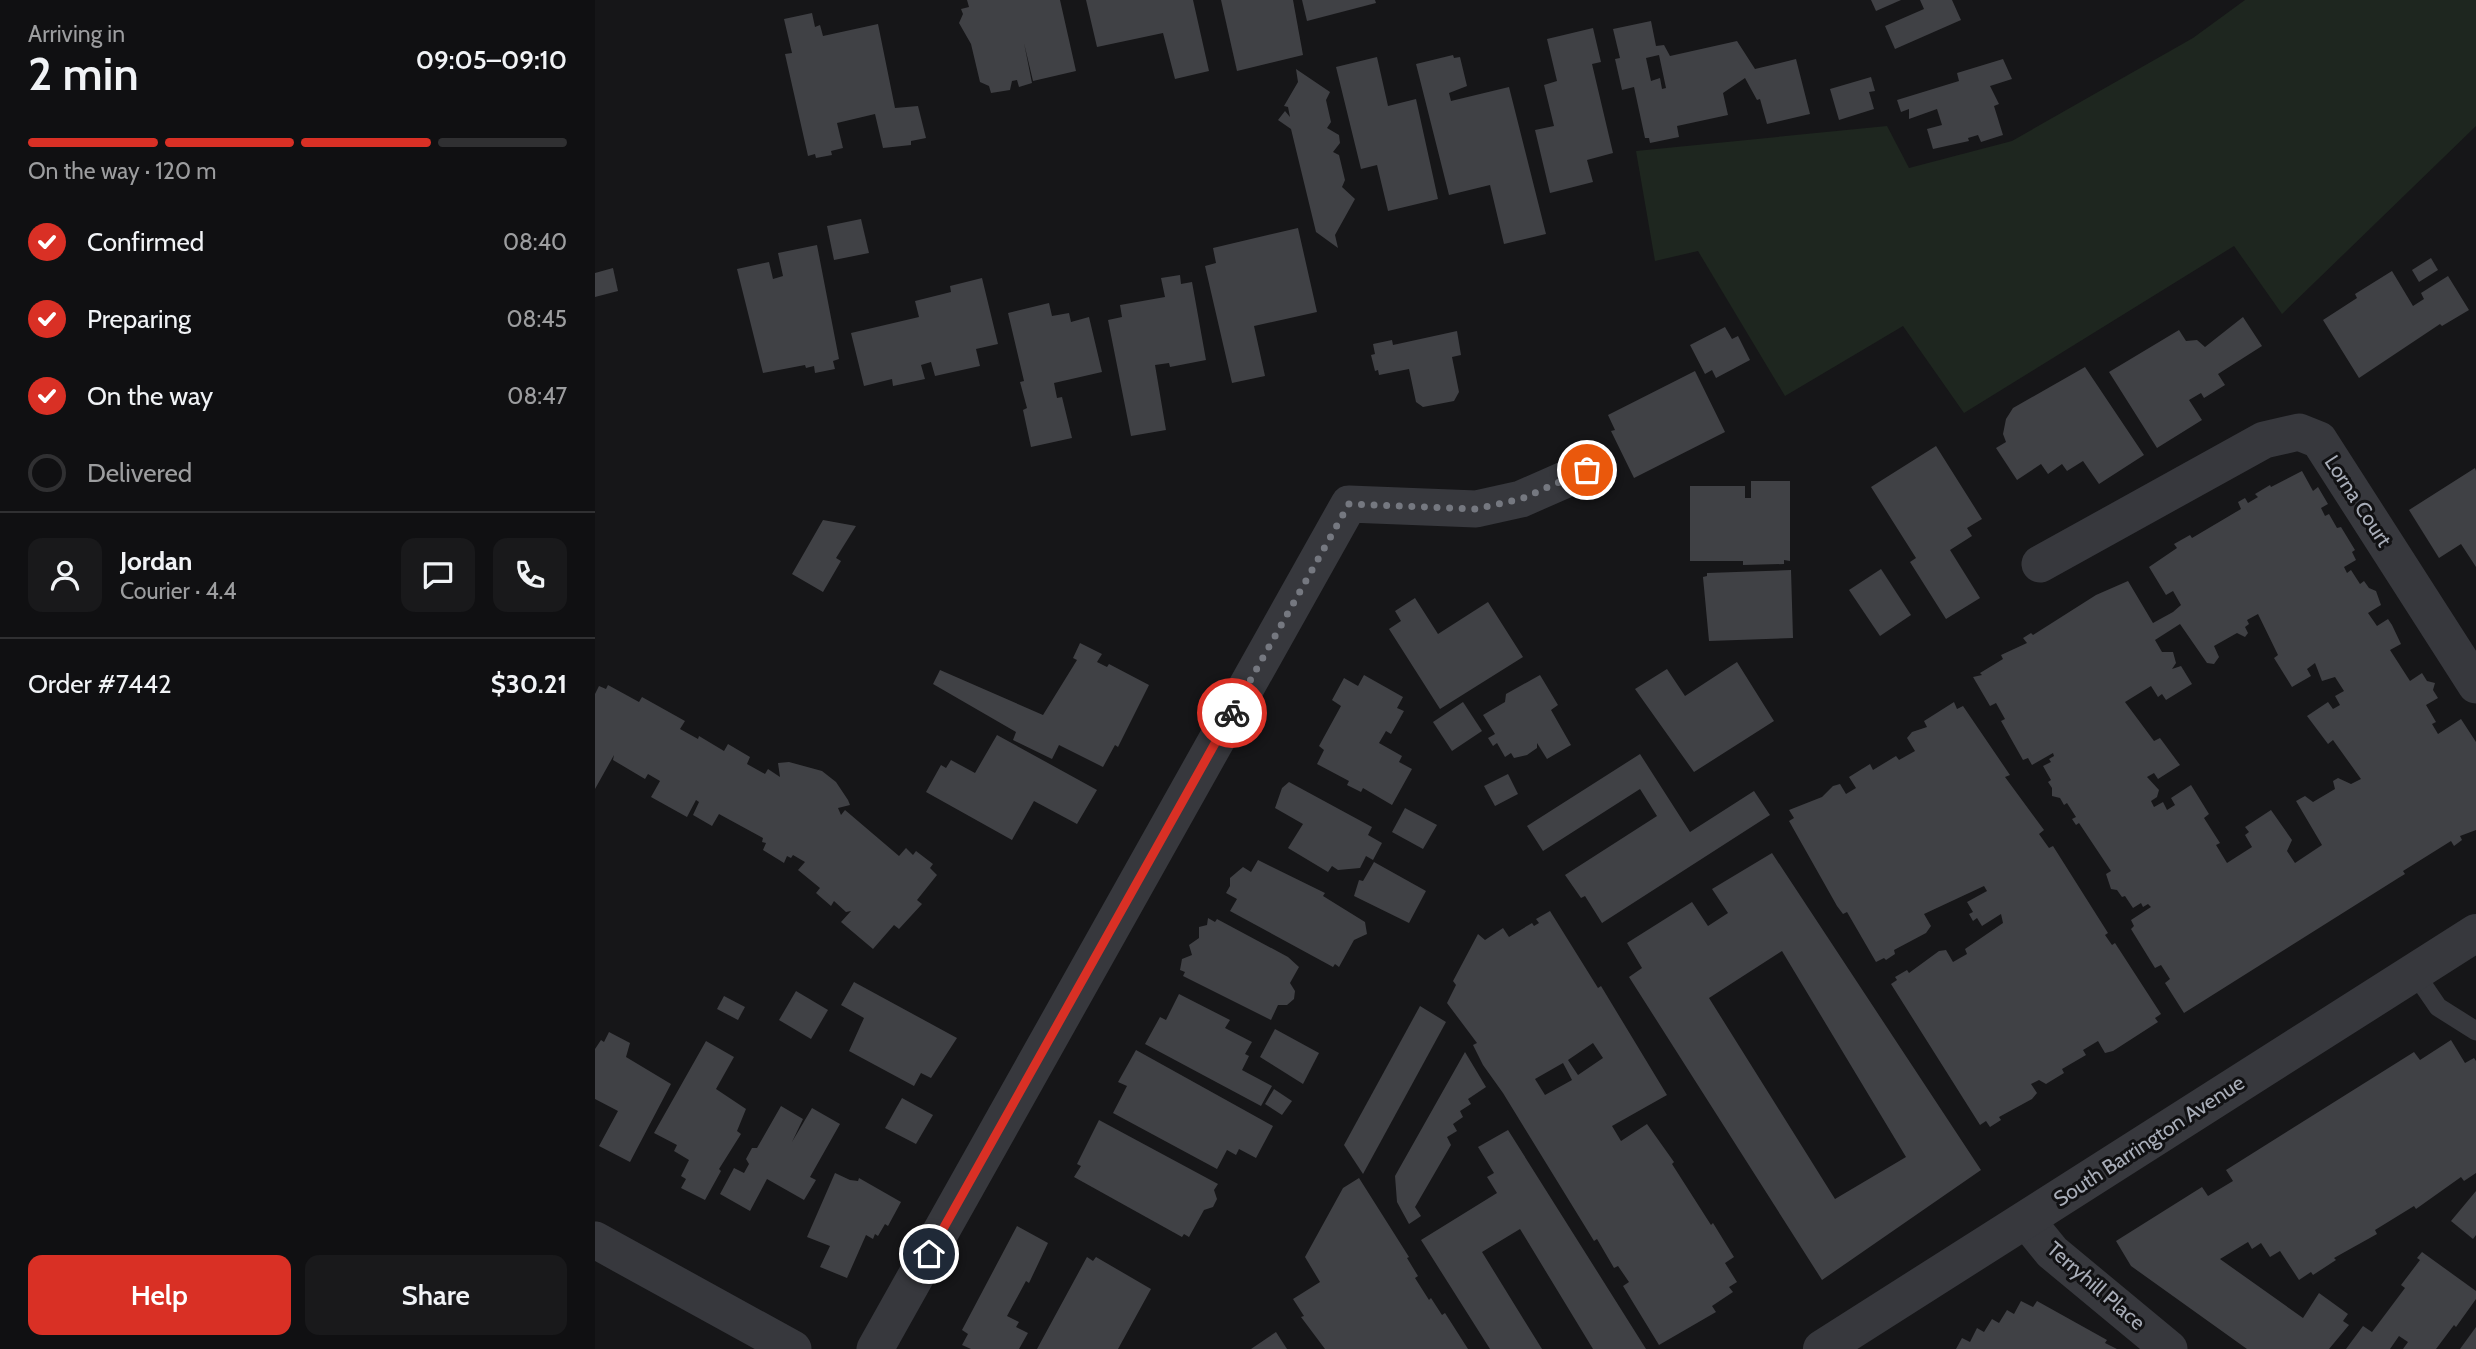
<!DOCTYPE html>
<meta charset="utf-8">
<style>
body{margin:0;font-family:Cabin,sans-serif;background:#19191b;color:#f1f3f6;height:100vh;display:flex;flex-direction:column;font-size:26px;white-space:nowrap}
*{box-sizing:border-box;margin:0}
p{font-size:23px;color:#9c9d9f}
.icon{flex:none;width:38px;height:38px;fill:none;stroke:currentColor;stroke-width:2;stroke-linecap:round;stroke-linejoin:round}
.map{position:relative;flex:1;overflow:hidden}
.side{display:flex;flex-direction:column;background:#101012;width:595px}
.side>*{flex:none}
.pin{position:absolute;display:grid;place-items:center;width:60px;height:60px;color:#fff;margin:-30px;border:4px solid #fff;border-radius:50%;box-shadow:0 2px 7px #0007}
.courier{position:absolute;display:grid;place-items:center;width:70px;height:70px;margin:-35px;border:5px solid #d93025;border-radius:50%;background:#fff;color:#222;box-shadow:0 2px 9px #0007}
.overview em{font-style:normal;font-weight:600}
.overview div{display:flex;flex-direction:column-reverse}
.overview{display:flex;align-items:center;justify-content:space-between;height:119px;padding:0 28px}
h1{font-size:46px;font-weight:600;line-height:52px}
.bar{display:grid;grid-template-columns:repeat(4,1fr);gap:10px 7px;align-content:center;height:84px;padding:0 28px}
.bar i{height:9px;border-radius:5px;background:#303032}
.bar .selected{background:#d93025}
.bar p{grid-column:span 4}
.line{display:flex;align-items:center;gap:18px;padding:0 28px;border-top:2px solid #303032}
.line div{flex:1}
.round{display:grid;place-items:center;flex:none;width:74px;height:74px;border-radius:14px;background:#19191b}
ol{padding:0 28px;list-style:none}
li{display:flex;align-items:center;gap:21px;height:77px}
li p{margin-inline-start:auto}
li .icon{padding:7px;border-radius:50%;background:#d93025;color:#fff;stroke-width:4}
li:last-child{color:#9c9d9f}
li i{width:38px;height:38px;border:4px solid #303032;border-radius:50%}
.cta{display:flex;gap:14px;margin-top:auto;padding:14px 28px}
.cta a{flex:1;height:80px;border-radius:14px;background:#d93025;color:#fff;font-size:28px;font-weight:600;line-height:80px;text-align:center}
.cta a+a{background:#19191b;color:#f1f3f6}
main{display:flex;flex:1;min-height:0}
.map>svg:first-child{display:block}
</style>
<main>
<section class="side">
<div class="overview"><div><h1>2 min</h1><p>Arriving in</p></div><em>09:05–09:10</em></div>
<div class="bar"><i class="selected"></i><i class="selected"></i><i class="selected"></i><i></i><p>On the way · 120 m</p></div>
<ol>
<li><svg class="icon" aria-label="check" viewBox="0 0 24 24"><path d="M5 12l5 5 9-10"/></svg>Confirmed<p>08:40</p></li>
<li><svg class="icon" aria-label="check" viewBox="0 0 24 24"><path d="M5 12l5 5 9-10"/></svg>Preparing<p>08:45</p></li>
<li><svg class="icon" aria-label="check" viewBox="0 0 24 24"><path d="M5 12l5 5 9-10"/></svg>On the way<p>08:47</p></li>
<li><i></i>Delivered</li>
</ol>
<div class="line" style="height:126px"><a class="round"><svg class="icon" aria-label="person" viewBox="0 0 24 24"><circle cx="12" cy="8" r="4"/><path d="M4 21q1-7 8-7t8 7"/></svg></a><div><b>Jordan</b><p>Courier · 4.4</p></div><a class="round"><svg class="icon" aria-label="chat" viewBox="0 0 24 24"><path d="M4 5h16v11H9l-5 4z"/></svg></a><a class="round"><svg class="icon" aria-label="phone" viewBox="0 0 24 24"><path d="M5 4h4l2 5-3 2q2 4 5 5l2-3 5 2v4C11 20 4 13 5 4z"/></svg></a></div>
<div class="line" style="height:91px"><div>Order #7442</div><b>$30.21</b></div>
<div class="cta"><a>Help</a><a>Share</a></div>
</section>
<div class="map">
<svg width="1881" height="1349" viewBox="0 0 1881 1349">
<rect width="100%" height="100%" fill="#161618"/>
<path fill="#1e261f" d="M1650,0H1881V126L1687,314L1639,246L1369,413L1308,326L1190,396L1103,251L1060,261L1041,151L1292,126L1314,168L1417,141L1598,38Z"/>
<g fill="#404145" fill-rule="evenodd">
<path d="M372,0H465L481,71L438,81L429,43L437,83L424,87L422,80L417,81L415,90L396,93L394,86L385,82L376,44L364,23L368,14L366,9L374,7Z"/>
<path d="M491,0H598L614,71L580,79L568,33L502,47Z"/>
<path d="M626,0H698L708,55L642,71Z"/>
<path d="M707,0H780L781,3L712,21Z"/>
<path d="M1276,0H1306L1281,11Z"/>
<path d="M1325,0H1357L1366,20L1300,49L1290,26L1329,9Z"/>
<path d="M217,13L220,27L225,25L228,36L283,24L300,108L323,106L331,138L316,141V145L288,148L280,114L242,123L248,148L236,151L237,155L221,158L220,154L213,156L190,54L197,53L189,19Z"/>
<path d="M1056,21L1061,46L1069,45L1075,56L1142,41L1160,69L1201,59L1215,114L1172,124L1165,99L1162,100L1150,78L1128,93L1133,115L1082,126L1084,137L1055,143L1054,138H1050L1039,87L1027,90L1020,59L1025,58L1018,29ZM1064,55L1071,88L1067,89L1065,78L1056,81L1051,58Z"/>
<path d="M998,28L1006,62L997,64L1018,153L992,160L998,182L955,193L940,130L959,126L949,85L962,81L952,39Z"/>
<path d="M858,55L859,58L865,57L872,86L854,93L856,101L914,87L951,234L909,244L895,185L854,195L821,64Z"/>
<path d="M782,57L793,106L821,99L843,199L793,211L782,165L766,169L741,67Z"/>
<path d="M1408,59L1417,79L1395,86L1404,104L1399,106L1408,135L1386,142L1383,135L1373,138L1374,141L1338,149L1332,129L1347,125L1342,109L1314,119V109L1306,112L1302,100L1364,81L1362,73Z"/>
<path d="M701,69L735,92L731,100L736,122L732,128L744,135L745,143L738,152L744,155L750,180L747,187L760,199L740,235L743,248L721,232L696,129L683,120L690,111L695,117L693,107L689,106L703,82Z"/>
<path d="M1276,77L1280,91L1274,92L1279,109L1244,120L1235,89Z"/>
<path d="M266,219L274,253L239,260L232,226Z"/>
<path d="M703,228L722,312L659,326L670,376L637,383L610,266L621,263L618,248Z"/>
<path d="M222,245L244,359L238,361L240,369L220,373L219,366L211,368L210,365L168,373L142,269L174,262L178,279L188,276L183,253Z"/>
<path d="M1836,258L1843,270L1824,282L1817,270Z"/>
<path d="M18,268L23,291L0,297V273Z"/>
<path d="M1797,271L1818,306L1829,299L1826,293L1853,276L1874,310L1847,326L1845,324L1764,378L1728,320L1762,298L1760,294Z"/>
<path d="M585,275L586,284L597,282L611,360L575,367L574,363L560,365L571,430L536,436L513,320L527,317L525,305L570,297L566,278Z"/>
<path d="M387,278L403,344L381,349L385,366L340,376L336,362L326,365L330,379L298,386L297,379L269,386L256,333L324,317L320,301L356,292L355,286Z"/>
<path d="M454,303L457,316L474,313L476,322L494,317L507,372L459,383L462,398L467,397L477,438L436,447L428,410L432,408L425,382L429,381L413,313Z"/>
<path d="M1648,317L1667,346L1623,374L1630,385L1609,398L1606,393L1594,400L1607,420L1562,448L1514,372L1584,330L1591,341L1602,340L1610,347Z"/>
<path d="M1130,327L1137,339L1143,336L1155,360L1121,378L1117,370L1110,374L1095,345Z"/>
<path d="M862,331L866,355L857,357L864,392L859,401L828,407L821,402L814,369L784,375L783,370L780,371L776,355L780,354L778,344L797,340L798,345Z"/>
<path d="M1490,367L1549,455L1504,484L1488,461L1472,471L1467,464L1453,474L1446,464L1422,480L1401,448L1411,442L1408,434L1411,419L1418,408Z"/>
<path d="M1100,371L1130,432L1039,478L1016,431L1020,430L1013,415Z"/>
<path d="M1341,446L1387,519L1372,528L1377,536L1355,550L1385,598L1351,619L1315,562L1321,558L1276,487Z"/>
<path d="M1880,468L1881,471V567L1866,544L1844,558L1814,510Z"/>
<path d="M1707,471L1718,491L1723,487L1733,504L1726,508L1730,516L1734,514L1742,528L1746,527L1760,550L1757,552L1761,560L1749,567L1752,573L1756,570L1765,584L1769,581L1774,588L1781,591L1786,605L1773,613L1782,626L1793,619L1797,625L1806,644L1795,650L1815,681L1827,673L1832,681L1840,683L1838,690L1843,698L1831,705L1841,722L1837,724L1843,734L1866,719L1881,742V830L1865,836L1867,840L1859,846L1856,841L1808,871L1810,874L1805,877L1589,1013L1570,983L1575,979L1566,965L1560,968L1536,929L1539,926L1536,920L1556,907L1553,904L1548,907L1546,903L1538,908L1530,896L1527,897L1522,890L1516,889L1511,874L1516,871L1484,823L1481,825L1477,819L1481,817L1472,803L1469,805L1465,798L1457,796V788L1453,782L1456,780L1448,766L1456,762L1454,759L1459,756L1458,753L1437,765L1433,758L1428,760L1406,721L1410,719L1401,703L1395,706L1378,677L1387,675L1385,673L1408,659L1406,655L1432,643L1428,638L1436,633L1438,635L1501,595L1533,581L1558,623L1578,612L1586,605L1578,591L1571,595L1554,567L1582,548L1579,544L1595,535L1597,538L1646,509L1643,502L1650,498L1653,503L1663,497L1660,494L1675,485L1676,487ZM1663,614L1683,655L1679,658L1697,687L1716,676L1712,669L1720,663L1727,681L1740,677L1749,691L1740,696L1745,705L1738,709L1733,702L1712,716L1733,744L1738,740L1766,779L1756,784L1743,778L1738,781L1740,789L1718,802L1710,796L1701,801L1727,845L1700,863L1692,851L1697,840L1676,810L1650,827L1654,832L1650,835L1657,847L1632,863L1621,845L1625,843L1609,818L1614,814L1596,785L1576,798L1580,805L1572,810L1568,802L1559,807L1556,801L1562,797L1564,790L1552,777L1559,773L1563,779L1585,765L1565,738L1559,741L1530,702L1556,686L1563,697L1567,694L1571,700L1597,684L1586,666L1577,669L1581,663L1578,652H1567L1560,640L1585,624L1612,663L1619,664L1624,657L1619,646L1642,633L1650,637L1653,633L1650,627L1654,624L1652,620Z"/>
<path d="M1156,481H1195V561L1189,560V564L1148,565V561H1095V486H1150V498H1156Z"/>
<path d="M228,520L261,526L241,558L246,561L228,592L197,574Z"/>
<path d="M1286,569L1316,615L1285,636L1254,590Z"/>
<path d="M1196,570L1198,638L1114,641L1108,577L1112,576V573Z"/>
<path d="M820,598L843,634L893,602L928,657L845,709L794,629L806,621L800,611Z"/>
<path d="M485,643L507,654L502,662L512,667L514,664L554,685L523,747L520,745L508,767L464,745L457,759L418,740L421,732L338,684L345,670L448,715L482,660L478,658Z"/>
<path d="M1142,662L1179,721L1099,772L1040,689L1072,669L1090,696Z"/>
<path d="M769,675L808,697L802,708L809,711L796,734L791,731L784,743L807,756L804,762L817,769L797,805L768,788L766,792L752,785L754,781L722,764L729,750L724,746L746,706L737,700L749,678L763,686Z"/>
<path d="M945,675L963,705L956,710L976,745L952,759L942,743V748L932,755L919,758L916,753L910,757L902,743L898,746L893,738L900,734L888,715L910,702L911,694Z"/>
<path d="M13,685L44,702L47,697L90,721L85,729L103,739L104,736L129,751L133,744L155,757L152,764L170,774L173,769L185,777L183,763L194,762L227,771L241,782L253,800L255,805L243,808L246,815L250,810L304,856L311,848L318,855L321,851L338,864L335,868L342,875L322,900L327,904L304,929L299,925L278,949L246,922L256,911L251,912L239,901L236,906L221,893L225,888L203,870L210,862L198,855L196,858L192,856L189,863L168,850L171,843L167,842L168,838L124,814L117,826L98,815L104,802L101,800L92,817L56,797L65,781L53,774L50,779L18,760L19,755L0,789V694L4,686L11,689Z"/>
<path d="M868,702L887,731L857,751L838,722Z"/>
<path d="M1359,702L1362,709L1368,706L1415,775L1410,777L1449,830L1444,834L1454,848L1458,846L1513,933L1510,935L1517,945L1520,943L1566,1014L1560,1018L1563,1022L1518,1051L1510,1053L1503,1041L1488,1050L1491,1055L1467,1069L1469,1073L1451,1084L1444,1080L1436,1084L1442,1093L1437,1099L1404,1117L1406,1120L1395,1127L1391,1121L1385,1125L1296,984L1302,980L1300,977L1312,970L1314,973L1344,951L1351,950L1358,962L1372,954L1370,949L1408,923L1406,914L1387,926L1382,918L1378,921L1374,914L1378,912L1372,902L1392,891L1389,886L1329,914L1336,926L1331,933L1299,950L1300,954L1291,960L1289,958L1281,962L1252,912L1248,914L1242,906L1194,821L1199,818L1194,810L1227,797L1238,786L1245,784L1251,794L1261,788L1254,777L1275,764L1278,770L1301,756L1304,760L1320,751L1312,738L1317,732L1332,727L1329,721Z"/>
<path d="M402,735L502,790L482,824L439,801L417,840L331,792L346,765L351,768L356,760L380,773Z"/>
<path d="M1045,754L1095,832L1159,791L1175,815L1007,923L990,896L986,898L970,875L1062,816L1045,789L948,851L932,826Z"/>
<path d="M913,774L923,794L900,806L889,786Z"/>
<path d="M694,782L777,827L773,835L787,843L778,860L771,856L765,868L743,870L737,866L733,872L693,848L708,824L680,808L687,788Z"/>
<path d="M810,808L842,825L828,849L797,832Z"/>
<path d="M1177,853L1386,1170L1227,1280L1034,977L1047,968L1032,943L1097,902L1113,926L1133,913L1117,889ZM1187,951L1311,1157L1240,1199L1114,998Z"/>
<path d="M663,860L730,893L728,896L770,922L772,934L759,940L744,967L740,964L738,967L635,911L642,899L631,893L635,886V878L648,867L656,872Z"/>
<path d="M779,862L831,891L814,923L759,896L764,880L768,881Z"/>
<path d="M955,911L1003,988L1006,986L1072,1095L1017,1126L1026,1141L1052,1124L1079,1162L1077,1164L1116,1225L1118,1223L1139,1257L1130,1263L1142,1282L1134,1287L1138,1292L1117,1306L1121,1312L1064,1345L1028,1286L1034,1282L1023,1266L1019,1268L1002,1239L999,1241L908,1093L888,1065L878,1045L882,1043L852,1003L861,985L858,981L883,934L890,940L908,928L914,937L937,923L939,926L944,923L941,919ZM998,1043L1008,1058L983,1075L973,1060ZM968,1063L977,1080L950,1095L940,1079Z"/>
<path d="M613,918L620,922L622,919L693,957L704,967L695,983L700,991L699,999L692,1005H683L676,1020L588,976L590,972L585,970L587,959L597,955L594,945L604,938V927L612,925Z"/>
<path d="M259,982L362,1038L336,1078L326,1073L319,1086L254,1051L269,1018L246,1005Z"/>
<path d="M201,991L233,1010L216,1039L184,1020Z"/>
<path d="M584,994L635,1020L630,1028L657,1042L650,1054L654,1056L647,1070L677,1086L666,1106L550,1044L565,1017L571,1020Z"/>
<path d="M129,996L150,1007L143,1020L122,1009Z"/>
<path d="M825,1006L851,1022L768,1174L749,1145Z"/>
<path d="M680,1029L724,1053L708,1084L665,1057Z"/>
<path d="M14,1032L35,1043L31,1057L76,1084L35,1162L4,1146L23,1111L0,1099V1049L6,1040L9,1042Z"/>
<path d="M1856,1040L1870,1063L1879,1058L1881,1061V1173L1869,1181L1866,1177L1821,1209L1819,1206L1780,1230L1782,1234L1739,1258L1741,1260L1718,1275L1716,1272L1704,1280L1685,1251L1675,1257L1666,1243L1657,1249L1653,1242L1625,1259L1708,1318L1724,1293L1753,1314L1748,1321L1754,1325L1734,1349H1652L1536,1266L1521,1241L1607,1187L1613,1196L1638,1181L1631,1170L1819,1052L1825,1060Z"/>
<path d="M111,1041L139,1057L121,1089L151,1109L142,1131L146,1134L124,1169L126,1171L110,1200L86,1188L91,1179L86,1176L94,1160L79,1151L82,1145L59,1133Z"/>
<path d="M541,1050L678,1126L661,1158L644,1149L641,1155L632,1150L622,1169L518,1113L532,1086L523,1082Z"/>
<path d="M870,1052L891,1087L873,1099L876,1104L865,1111L868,1117L858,1124L862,1131L852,1137L856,1145L820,1207L826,1216L814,1224L802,1202L800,1176Z"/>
<path d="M679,1089L697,1101L687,1115L670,1104Z"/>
<path d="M307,1098L338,1115L321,1144L290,1128Z"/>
<path d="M186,1106L208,1119L197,1142L217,1108L245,1124L215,1177L221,1180L209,1200L172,1179L155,1211L125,1194L139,1168L149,1173L154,1164L151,1159L157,1148H162Z"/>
<path d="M504,1120L623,1184L619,1190L622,1199L618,1207L609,1210L594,1237L589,1234L587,1237L479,1177L486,1166L482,1164Z"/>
<path d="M913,1130L1051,1349H998L925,1229L887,1252L947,1349H895L826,1240L902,1193L892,1177L899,1173L883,1147Z"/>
<path d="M240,1173L255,1180L263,1181L264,1178L306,1202L293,1226L290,1224L283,1236L280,1234L278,1239L271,1235L252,1278L225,1267L235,1246L212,1237Z"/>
<path d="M764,1178L814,1257L812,1258L823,1276L820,1278L834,1300L836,1298L847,1315L850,1313L873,1349H730L706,1317L709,1316L698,1299L725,1282L710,1257L748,1188Z"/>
<path d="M1881,1191V1235L1878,1239L1856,1221Z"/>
<path d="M422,1226L453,1243L434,1283L431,1281L412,1316L424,1322L421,1327L433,1333L424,1349H376L367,1345L373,1334L367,1330Z"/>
<path d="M1827,1252L1881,1291V1299L1861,1327L1859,1325L1841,1349H1808L1813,1342L1804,1336L1795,1349H1751L1768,1326L1777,1332L1810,1288L1806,1285L1825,1260L1822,1258Z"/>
<path d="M492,1257L498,1261L501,1257L556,1289L523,1349H442Z"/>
<path d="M1426,1301L1438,1307L1442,1301L1512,1340L1510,1343L1522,1349H1361L1367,1338L1375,1342L1382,1328L1389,1332L1397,1319L1404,1323L1412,1310L1419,1314Z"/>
<path d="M1881,1327V1349H1865Z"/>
<path d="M681,1332L692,1349H656Z"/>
</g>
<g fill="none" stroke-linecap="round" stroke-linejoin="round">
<path stroke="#37383d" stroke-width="19" d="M1819,972L1843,1007L1881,1031"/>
<g stroke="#37383d" stroke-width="37">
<path d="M1445,564L1669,440L1704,432L1724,440L1881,685"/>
<path d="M1431,1220L1457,1252L1574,1349"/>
<path d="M0,1240L198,1349"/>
<path d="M280,1349L754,504L881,509L926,499L992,470"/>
</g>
<path stroke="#37383d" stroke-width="38" d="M1227,1349L1881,933"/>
</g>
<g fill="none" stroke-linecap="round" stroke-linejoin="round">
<path stroke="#757880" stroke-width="7" stroke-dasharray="0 12.6" d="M637,713L754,504L881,509L926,499L992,470"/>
<path stroke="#d93025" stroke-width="9" d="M334,1254L637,713"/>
</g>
<g text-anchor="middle" stroke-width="6" stroke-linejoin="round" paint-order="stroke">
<g font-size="21" fill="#a8adb8" stroke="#111113">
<text transform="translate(1763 501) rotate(57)" y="7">Lorna Court</text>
<text transform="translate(1554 1141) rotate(-33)" y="7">South Barrington Avenue</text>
<text transform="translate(1501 1286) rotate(41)" y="7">Terryhill Place</text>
</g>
</g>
</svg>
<div class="pin" style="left:992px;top:470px;background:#ea580c"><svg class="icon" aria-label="bag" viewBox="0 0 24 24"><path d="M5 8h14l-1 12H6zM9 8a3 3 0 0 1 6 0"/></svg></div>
<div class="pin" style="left:334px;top:1254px;background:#1f2937"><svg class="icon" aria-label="home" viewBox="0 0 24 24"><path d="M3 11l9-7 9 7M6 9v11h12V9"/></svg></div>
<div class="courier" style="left:637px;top:713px"><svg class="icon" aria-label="bike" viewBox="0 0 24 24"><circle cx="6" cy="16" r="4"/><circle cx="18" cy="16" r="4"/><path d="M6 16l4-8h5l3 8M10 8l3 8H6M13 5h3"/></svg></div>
</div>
</main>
